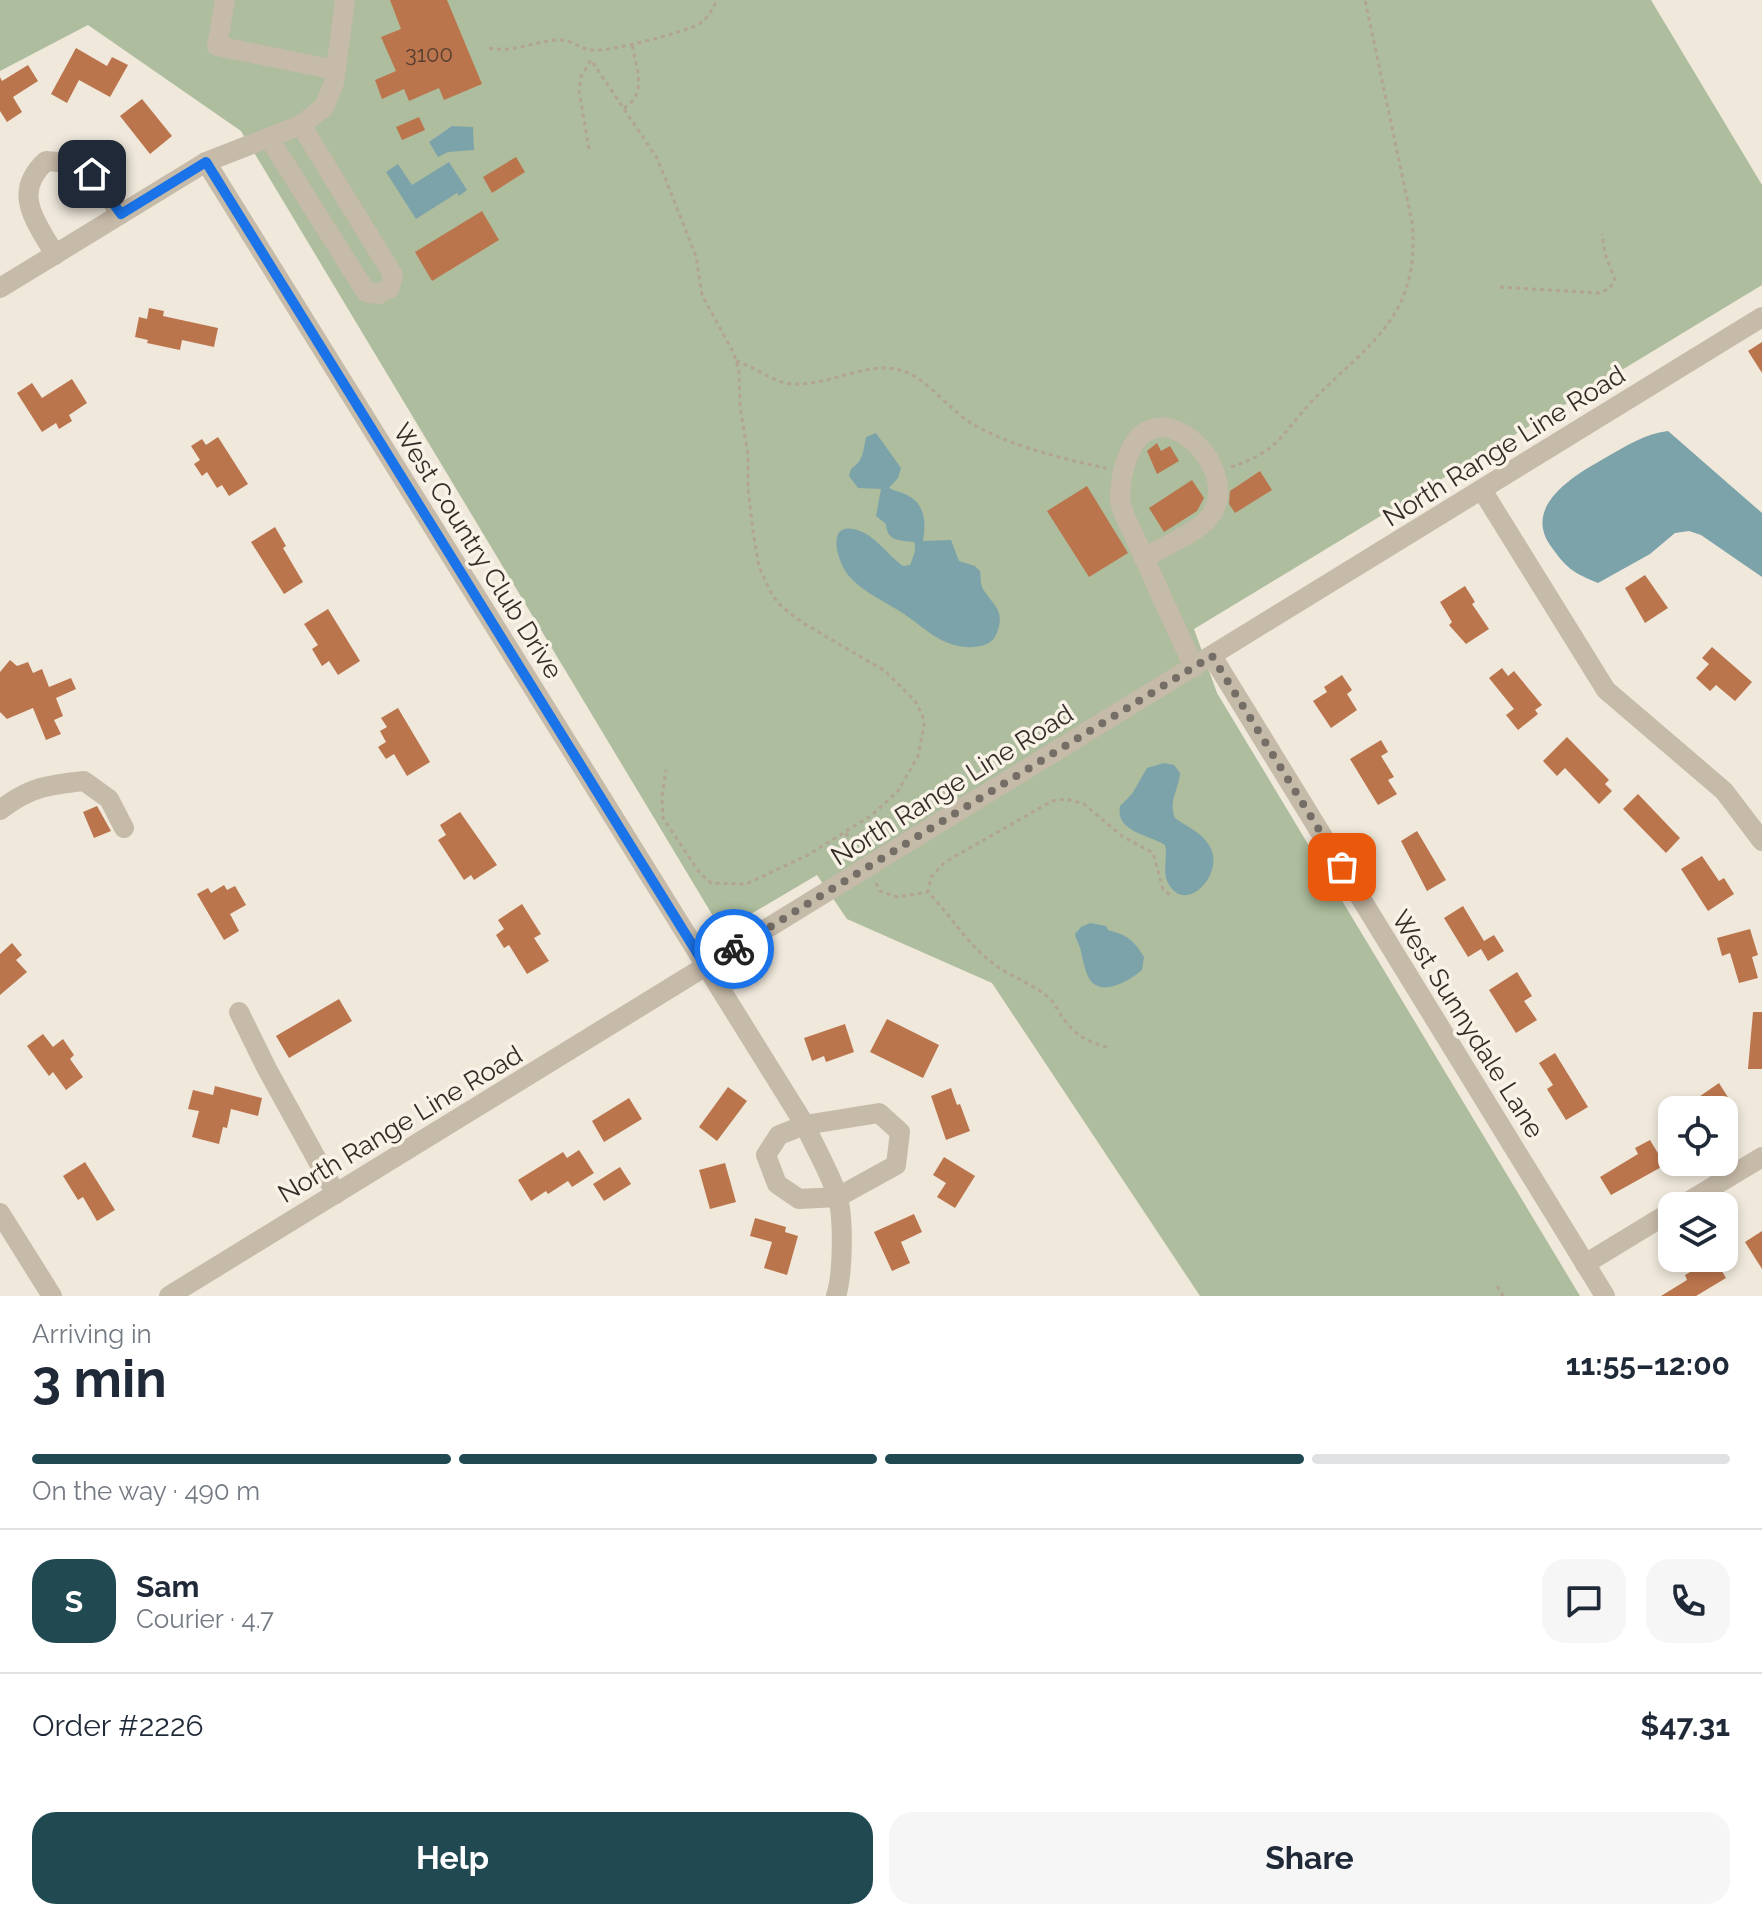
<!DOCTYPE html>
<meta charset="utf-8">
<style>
body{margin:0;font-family:Raleway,sans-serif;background:#f6f6f7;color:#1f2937;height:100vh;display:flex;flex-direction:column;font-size:30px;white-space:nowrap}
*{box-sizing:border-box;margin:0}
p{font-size:26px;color:#747a83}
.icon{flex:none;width:44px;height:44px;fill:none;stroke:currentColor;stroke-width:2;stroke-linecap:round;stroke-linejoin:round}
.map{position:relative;height:1296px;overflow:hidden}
.side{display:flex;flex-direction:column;background:#fff;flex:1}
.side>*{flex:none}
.buttons{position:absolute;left:1658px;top:1096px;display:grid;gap:16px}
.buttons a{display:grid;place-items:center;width:80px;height:80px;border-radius:16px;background:#fff;box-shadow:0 4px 12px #0003;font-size:40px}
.pin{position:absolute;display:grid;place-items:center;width:68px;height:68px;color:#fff;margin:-34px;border-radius:16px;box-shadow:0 4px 12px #0006}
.courier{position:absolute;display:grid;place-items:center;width:80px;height:80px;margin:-40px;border:6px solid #1a73e8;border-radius:50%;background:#fff;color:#222;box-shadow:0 2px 10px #0007}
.headline em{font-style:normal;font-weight:700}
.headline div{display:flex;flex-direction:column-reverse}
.headline{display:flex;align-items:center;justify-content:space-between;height:136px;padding:0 32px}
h1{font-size:52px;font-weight:700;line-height:60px}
.bar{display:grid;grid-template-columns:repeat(4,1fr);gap:12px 8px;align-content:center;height:96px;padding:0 32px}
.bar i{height:10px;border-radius:6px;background:#e0e1e3}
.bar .current{background:#214952}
.bar p{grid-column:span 4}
.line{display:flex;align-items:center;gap:20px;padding:0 32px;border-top:2px solid #e0e1e3}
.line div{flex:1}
.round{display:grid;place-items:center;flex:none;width:84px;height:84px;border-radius:24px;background:#f6f6f7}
.primary-button{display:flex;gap:16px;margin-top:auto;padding:16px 32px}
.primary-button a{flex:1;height:92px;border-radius:24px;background:#214952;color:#fff;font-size:32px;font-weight:700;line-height:92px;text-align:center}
.primary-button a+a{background:#f6f6f7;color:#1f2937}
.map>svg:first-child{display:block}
</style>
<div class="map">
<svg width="1762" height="1296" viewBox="0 0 1762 1296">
<rect width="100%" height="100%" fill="#efe8db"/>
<path fill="#aebd9d" d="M0,0H1651L1762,185V285L1194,629L1217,693L1580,1296H1200L992,983L847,919L817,875L722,931L241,131L88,25L0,71Z"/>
<g fill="#7da3aa">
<path d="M452,126L473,127L474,150L448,152L438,157L429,142Z"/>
<path d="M449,162L467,190L459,196L457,193L416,219L386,172L398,164L412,185Z"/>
<path d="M1668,431L1762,513V577L1701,535L1689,531L1675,533L1650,554L1598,583C1572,572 1567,569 1550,545C1523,505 1575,475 1605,458C1626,446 1644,434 1668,431Z"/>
<path d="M876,433L901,468L898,478L889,488C895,491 901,492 907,495C926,504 926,524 923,541L951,540L959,561L975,566L980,571C981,577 980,583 983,589C991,603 1003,608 999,626C995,642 989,645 974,647C944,649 926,629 904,614C886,602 862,592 848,575C836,560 825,518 860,531C876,537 889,556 903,566L910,565C913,558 917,549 914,542C900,540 887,542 886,524L876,516L881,489L858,488L849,476L851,469C864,460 863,451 866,437Z"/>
<path d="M1164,763L1174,765L1180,773C1179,790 1168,800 1175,818C1187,827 1201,832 1209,845C1227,872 1186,917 1168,883C1162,872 1168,857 1165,845C1148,834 1115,832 1120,806L1132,794L1147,768Z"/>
<path d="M1090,923L1106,926L1108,930C1127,935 1134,940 1144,957L1142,970C1134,977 1124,983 1114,986C1088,993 1086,972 1081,952C1080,945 1076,940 1075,934L1081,927Z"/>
</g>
<g fill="#bb754d">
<path d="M390,0H447L482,84L444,100L439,88L409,101L404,89L382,99L375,80L396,71L381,37L401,29Z"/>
<path d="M76,48L107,66L112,57L128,65L110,97L79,80L67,103L51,94Z"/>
<path d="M28,65L38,81L13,97L22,112L7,122L0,111V77L2,81Z"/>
<path d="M142,99L172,136L150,154L120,116Z"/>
<path d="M419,117L425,130L402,140L396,127Z"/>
<path d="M516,157L525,172L492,193L483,177Z"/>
<path d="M482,211L499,240L432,281L415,252Z"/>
<path d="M149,308L164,311L163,316L218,328L214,347L182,340L180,350L147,343L148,340L135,337L139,317L147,319Z"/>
<path d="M1762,342V373L1748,351Z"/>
<path d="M72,379L87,403L69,415L72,421L59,429L56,423L42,432L17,393L32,383L42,398Z"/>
<path d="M218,437L248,484L229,496L222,485L217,488L207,472L202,476L194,464L200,460L191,446L202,439L206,445Z"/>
<path d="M1157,443L1161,451L1170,446L1179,461L1157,474L1147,451Z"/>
<path d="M1260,471L1272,490L1235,513L1229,504L1230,491Z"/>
<path d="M1192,480L1204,498L1197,511L1164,532L1149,508Z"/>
<path d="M1087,486L1128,553L1089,577L1047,511Z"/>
<path d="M275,527L286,546L283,548L303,582L284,594L251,542Z"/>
<path d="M1645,575L1668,608L1645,623L1625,588Z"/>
<path d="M1465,586L1475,602L1472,604L1489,629L1466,644L1449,625L1452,622L1440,602Z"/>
<path d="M328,609L360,661L338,675L329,661L322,666L312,649L318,645L304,624Z"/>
<path d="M1712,647L1752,682L1735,701L1716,685L1710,691L1696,678L1709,664L1702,658Z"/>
<path d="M10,660L17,666L28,662L33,673L42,669L49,687L71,678L76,689L56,698L63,716L54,720L61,734L46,740L33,708L7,719L0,712V672Z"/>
<path d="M1502,668L1508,676L1514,671L1542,705L1535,710L1538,714L1518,730L1506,715L1514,709L1489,678Z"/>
<path d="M1342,675L1352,690L1347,694L1357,710L1331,728L1313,701L1327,692L1324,687Z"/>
<path d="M398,708L430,762L407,776L394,754L386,759L378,747L386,742L380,731L387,727L381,718Z"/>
<path d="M1567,737L1609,780L1605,784L1612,791L1599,804L1565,768L1557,776L1543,761Z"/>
<path d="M1381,740L1388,752L1381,756L1394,777L1388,780L1397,794L1378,805L1350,759Z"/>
<path d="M1638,794L1680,838L1666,853L1623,809Z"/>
<path d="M97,806L111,831L94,838L83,812Z"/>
<path d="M460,812L497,865L474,880L471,875L464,880L438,840L446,835L440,825Z"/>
<path d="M1417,831L1446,880L1427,891L1401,841Z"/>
<path d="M1702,856L1719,881L1724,878L1734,894L1708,911L1681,869Z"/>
<path d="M224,885L227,890L235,886L246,905L230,914L239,931L224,940L197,894L208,888L211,893Z"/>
<path d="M522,904L541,934L534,938L549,961L527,974L509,945L504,948L496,935L504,929L498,920Z"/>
<path d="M1463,906L1484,941L1494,935L1504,951L1488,961L1481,949L1468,957L1444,918Z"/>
<path d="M1750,929L1758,955L1752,957L1758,978L1739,983L1730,953L1722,956L1717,938Z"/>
<path d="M12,943L22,955L16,960L27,972L0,995V954Z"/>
<path d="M1517,972L1532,996L1524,1001L1537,1020L1516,1033L1489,990Z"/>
<path d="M339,999L352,1021L289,1058L276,1036Z"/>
<path d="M1753,1012H1762V1069H1748Z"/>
<path d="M887,1019L939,1045L923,1078L870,1052Z"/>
<path d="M845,1024L854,1052L826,1062L824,1056L812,1061L804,1038Z"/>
<path d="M43,1034L53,1047L63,1039L74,1055L70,1059L83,1077L66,1090L53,1072L49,1076L27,1046Z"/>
<path d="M1555,1053L1588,1107L1566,1120L1547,1089L1553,1085L1539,1063Z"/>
<path d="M1719,1083L1736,1110H1680Z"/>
<path d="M215,1086L262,1098L258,1116L231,1109L227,1128L223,1127L219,1144L192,1137L199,1111L188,1109L193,1090L213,1095Z"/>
<path d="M728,1087L747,1101L717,1141L699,1127Z"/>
<path d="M951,1088L957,1105L960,1104L970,1131L946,1140L931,1096Z"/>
<path d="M629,1098L642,1119L604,1142L592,1121Z"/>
<path d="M1650,1140L1665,1165L1611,1195L1600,1177L1638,1154L1635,1148Z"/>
<path d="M579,1150L594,1173L572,1187L568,1181L548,1194L546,1191L531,1201L518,1180L563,1152L567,1158Z"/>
<path d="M944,1157L975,1176L955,1208L937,1197L946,1183L933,1175Z"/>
<path d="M85,1162L115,1210L97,1221L83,1197L78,1200L63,1176Z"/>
<path d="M725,1163L736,1202L710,1209L699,1170Z"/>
<path d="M620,1167L631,1184L604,1201L593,1184Z"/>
<path d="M914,1214L922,1232L901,1242L910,1263L892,1271L874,1232Z"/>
<path d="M755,1218L786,1227L785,1232L798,1236L787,1275L764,1268L772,1242L750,1236Z"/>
<path d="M1762,1231V1269L1745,1242Z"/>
<path d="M1714,1258L1726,1278L1696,1296H1661L1687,1280L1685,1275Z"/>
</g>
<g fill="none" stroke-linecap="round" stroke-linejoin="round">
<g stroke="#b2a493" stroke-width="3" stroke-dasharray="4 4" stroke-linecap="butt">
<path d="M489,48C513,53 532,42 556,40C573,39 577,48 591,50C606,53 685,32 699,24C708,18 712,10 717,0"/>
<path d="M624,108C648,93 636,68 632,44"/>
<path d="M589,149L579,91L581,77L591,60L657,158L696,256L702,295L733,352L739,370L740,407L748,454V489L753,531L759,567L772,595L782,607L803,623L885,671L915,701L922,714L924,726L918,756L898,791L872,815L808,855L746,884L711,883L699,872L663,818L662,796L666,770"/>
<path d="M1500,287L1599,293L1609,289L1615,280L1605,254L1602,234"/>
<path d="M736,361C756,367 772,382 792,384C830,386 866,361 900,370C923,375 947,407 968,421C1005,445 1063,459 1106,468"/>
<path d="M1231,467C1279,451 1280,436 1311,402C1369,343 1421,317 1412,222L1365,0"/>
<path d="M846,833L858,854"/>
<path d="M876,883L880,891L897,897L928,892"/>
<path d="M1107,1047C1091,1043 1076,1036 1066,1022C1059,1014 1056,1004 1048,997C1030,982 1008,976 990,961C966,942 950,915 928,892L931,877L945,862L1052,801L1066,799L1084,804L1122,836L1153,853L1163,889L1170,895"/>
<path d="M1497,1286L1503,1296"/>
</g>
<g stroke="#c6baa8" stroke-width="20">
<path d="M225,0L217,46L336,70"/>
<path d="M269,138L366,292L379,294L390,288L393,275L301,125"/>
<path d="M206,162L805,1125C815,1148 829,1171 837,1195C844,1215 843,1275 836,1296"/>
<path d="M55,255C36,221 11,193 46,161L71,163L92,174L121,214"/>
<path d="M0,288L206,162L301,125L324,107L334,83L345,0"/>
<path d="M1482,490L1606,690L1724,791L1762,841"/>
<path d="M1144,558C1162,547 1194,534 1207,520C1250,473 1156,381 1128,456C1123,469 1120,484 1120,498C1121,513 1132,530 1138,544C1156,585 1175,626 1194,667"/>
<path d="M1212,656L1605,1296"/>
<path d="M0,810C30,787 47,785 84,781L109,799L124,828"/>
<path d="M239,1012L267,1069L336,1194"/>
<path d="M879,1113L900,1132L896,1165L838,1197L799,1199L777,1184L766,1155L779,1135L805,1125Z"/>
<path d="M1681,1206L1762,1157"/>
<path d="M0,1213L52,1296"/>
<path d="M1585,1264L1672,1211"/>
<path d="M169,1296L1762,317"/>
</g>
</g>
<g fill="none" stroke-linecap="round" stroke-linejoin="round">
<path stroke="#756e67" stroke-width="8" stroke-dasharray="0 14.4" d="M734,949L1212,656L1342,867"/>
<path stroke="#1a73e8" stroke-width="10" d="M92,174L121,214L206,162L706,967L734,949"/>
</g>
<g text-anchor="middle" stroke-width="7" stroke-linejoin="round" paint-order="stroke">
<g font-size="22" fill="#563f31">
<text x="429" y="62">3100</text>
</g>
<g font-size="26" fill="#342d28" stroke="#f8f2e7">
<text transform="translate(1504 446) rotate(-32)" y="9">North Range Line Road</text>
<text transform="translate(478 551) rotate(58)" y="9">West Country Club Drive</text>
<text transform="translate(952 785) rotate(-32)" y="9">North Range Line Road</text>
<text transform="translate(1468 1024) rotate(58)" y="9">West Sunnydale Lane</text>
<text transform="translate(400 1124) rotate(-31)" y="9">North Range Line Road</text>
</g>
</g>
</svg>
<div class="buttons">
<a><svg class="icon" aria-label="locate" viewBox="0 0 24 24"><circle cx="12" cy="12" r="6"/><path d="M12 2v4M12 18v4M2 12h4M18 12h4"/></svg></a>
<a><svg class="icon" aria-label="layers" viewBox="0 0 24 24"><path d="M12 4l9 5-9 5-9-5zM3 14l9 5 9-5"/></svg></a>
</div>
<div class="pin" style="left:1342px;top:867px;background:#ea580c"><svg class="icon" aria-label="bag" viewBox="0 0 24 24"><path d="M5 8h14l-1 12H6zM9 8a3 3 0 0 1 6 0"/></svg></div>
<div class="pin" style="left:92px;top:174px;background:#1f2937"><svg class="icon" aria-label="home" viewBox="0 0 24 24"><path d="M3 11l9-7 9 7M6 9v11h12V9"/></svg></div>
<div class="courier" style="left:734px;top:949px"><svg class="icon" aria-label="bike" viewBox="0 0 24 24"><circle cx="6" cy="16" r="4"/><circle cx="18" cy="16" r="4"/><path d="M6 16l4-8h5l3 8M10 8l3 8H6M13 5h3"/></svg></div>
</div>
<section class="side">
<div class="headline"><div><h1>3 min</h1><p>Arriving in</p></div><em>11:55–12:00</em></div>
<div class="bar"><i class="current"></i><i class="current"></i><i class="current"></i><i></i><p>On the way · 490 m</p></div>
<div class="line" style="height:144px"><b class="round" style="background:#214952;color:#fff">S</b><div><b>Sam</b><p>Courier · 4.7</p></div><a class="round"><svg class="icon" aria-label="chat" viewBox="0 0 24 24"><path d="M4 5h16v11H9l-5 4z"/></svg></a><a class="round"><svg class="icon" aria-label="phone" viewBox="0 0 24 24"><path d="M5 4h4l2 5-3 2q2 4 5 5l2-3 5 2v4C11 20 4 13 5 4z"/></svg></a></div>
<div class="line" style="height:104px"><div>Order #2226</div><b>$47.31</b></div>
<div class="primary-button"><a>Help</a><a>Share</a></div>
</section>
